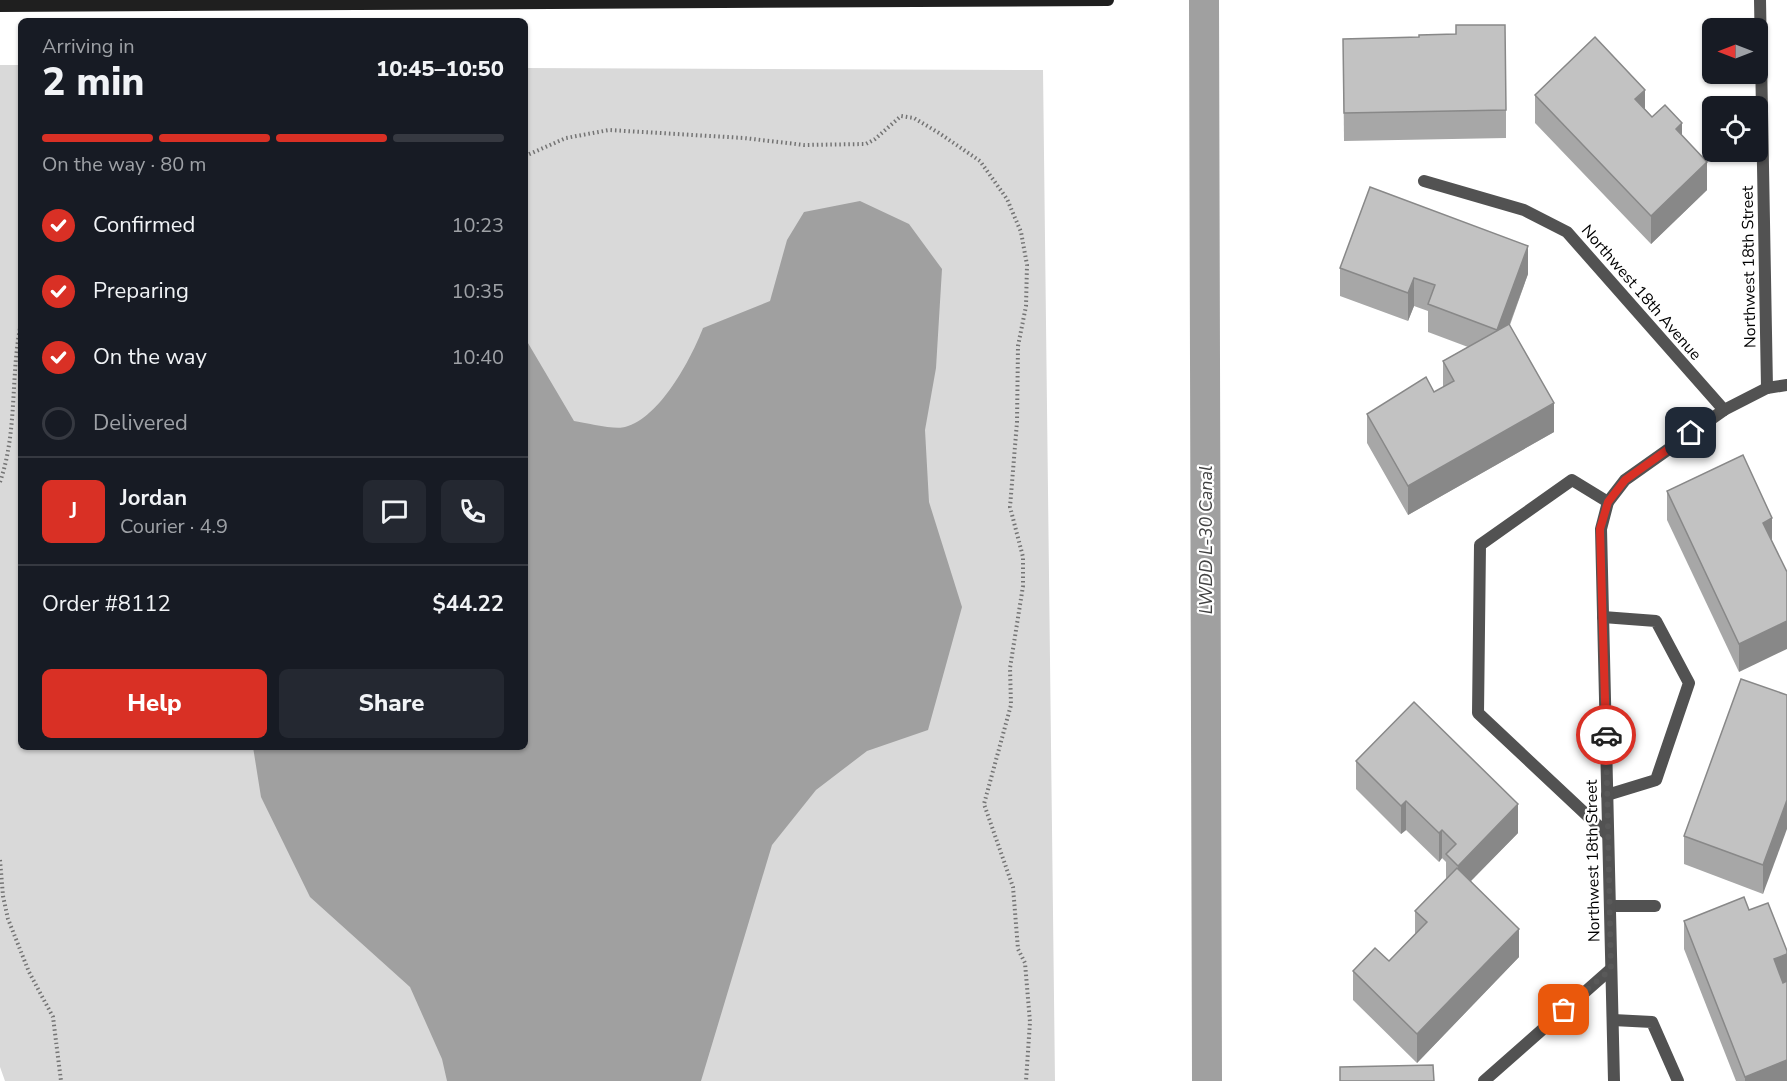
<!DOCTYPE html>
<meta charset="utf-8">
<style>
body{margin:0;font-family:"Nunito Sans",sans-serif;background:#242831;color:#f1f3f6;height:100vh;display:flex;flex-direction:column;font-size:22px;white-space:nowrap}
*{box-sizing:border-box;margin:0}
p{font-size:20px;color:#9ea1a6}
.icon{flex:none;width:33px;height:33px;fill:none;stroke:currentColor;stroke-width:2;stroke-linecap:round;stroke-linejoin:round}
.map{position:relative;flex:1;overflow:hidden}
.side{position:absolute;left:18px;top:18px;width:510px;height:732px;display:flex;flex-direction:column;background:#171b24;border-radius:9px;box-shadow:0 2px 4px #0004}
.side>*{flex:none}
.needle{width:39px;rotate:270deg}
.controls{position:absolute;left:1702px;top:18px;display:grid;gap:12px}
.controls a{display:grid;place-items:center;width:66px;height:66px;border-radius:9px;background:#171b24;box-shadow:0 2px 4px #0004;font-size:30px}
.pin{position:absolute;display:grid;place-items:center;width:51px;height:51px;color:#fff;margin:-26px;border-radius:12px;box-shadow:0 3px 9px #0006}
.courier{position:absolute;display:grid;place-items:center;width:60px;height:60px;margin:-30px;border:4px solid #d93025;border-radius:50%;background:#fff;color:#222;box-shadow:0 2px 8px #0007}
.head em{font-style:normal;font-weight:800}
.head div{display:flex;flex-direction:column-reverse}
.head{display:flex;align-items:center;justify-content:space-between;height:102px;padding:0 24px}
h1{font-size:39px;font-weight:800;line-height:45px}
.bar{display:grid;grid-template-columns:repeat(4,1fr);gap:9px 6px;align-content:center;height:72px;padding:0 24px}
.bar i{height:8px;border-radius:4px;background:#363941}
.bar .current{background:#d93025}
.bar p{grid-column:span 4}
.line{display:flex;align-items:center;gap:15px;padding:0 24px;border-top:2px solid #363941}
.line div{flex:1}
.round{display:grid;place-items:center;flex:none;width:63px;height:63px;border-radius:9px;background:#242831}
ol{padding:0 24px;list-style:none}
li{display:flex;align-items:center;gap:18px;height:66px}
li p{margin-inline-start:auto}
li .icon{padding:6px;border-radius:50%;background:#d93025;color:#fff;stroke-width:4}
li:last-child{color:#9ea1a6}
li i{width:33px;height:33px;border:3px solid #363941;border-radius:50%}
.primary-button{display:flex;gap:12px;margin-top:auto;padding:12px 24px}
.primary-button a{flex:1;height:69px;border-radius:9px;background:#d93025;color:#fff;font-size:24px;font-weight:800;line-height:69px;text-align:center}
.primary-button a+a{background:#242831;color:#f1f3f6}
.map>svg:first-child{display:block}
</style>
<div class="map">
<svg width="1787" height="1081" viewBox="0 0 1787 1081">
<rect width="100%" height="100%" fill="#fff"/>
<path fill="#d9d9d9" d="M0,65H21V747H525V68L1043,70L1055,1081H5L0,1067Z"/>
<path fill="#a0a0a0" d="M860,201L909,224L942,269L936,368L925,430L929,502L962,607L928,730L867,751L816,790L772,845L701,1081H447L442,1059L410,987L310,897L261,797L253,747H525V338L574,421C586,423 615,430 625,427C660,418 691,359 703,328L770,301L787,240L804,212Z"/>
<g fill="none" stroke-linecap="round" stroke-linejoin="round">
<path stroke="#a0a0a0" stroke-width="30" d="M1204,0L1207,1081"/>
<g stroke="#747474" stroke-width="4" stroke-dasharray="1.5 3" stroke-linecap="butt">
<path d="M525,156L566,138L609,130L744,138L804,145L866,144L875,139L901,116L914,118L939,133L980,161L1007,199L1021,232L1027,265L1026,306L1018,346L1017,422L1010,507L1023,557V586L1010,668L1011,705L984,804L1013,887L1018,949L1025,963L1030,1022L1026,1081"/>
<path d="M0,482C18,430 10,376 21,323"/>
<path d="M0,860L3,896L8,919L29,972L53,1017L61,1081"/>
</g>
<g stroke="#525252" stroke-width="12">
<path d="M1608,502L1572,480L1480,545L1478,713L1608,835"/>
<path d="M1603,617L1656,621L1689,683L1656,780L1607,795"/>
<path d="M1610,906H1655"/>
<path d="M1613,1020L1652,1022L1678,1081"/>
<path d="M1484,1081L1611,969"/>
</g>
<g stroke="#525252" stroke-width="12">
<path d="M1760,0L1767,388"/>
<path d="M1424,181L1524,210L1567,232L1724,410"/>
<path d="M1614,1081L1601,529L1608,502L1625,480L1724,410L1767,388L1787,385"/>
</g>
<path stroke="#1f1f1f" stroke-width="12" d="M0,6L1108,0"/>
</g>
<g fill="#a7a7a7">
<path d="M1343,39L1506,110V138L1344,141Z"/>
<path d="M1535,95L1645,109L1652,117L1682,136L1707,190L1651,244L1535,123Z"/>
<path d="M1340,268L1528,274L1510,325L1554,432L1408,515L1367,443V414L1434,392L1443,387V361L1468,347L1428,332V311L1414,306L1408,321L1340,296Z"/>
<path d="M1743,455L1739,672L1667,520V491Z"/>
<path d="M1787,695L1763,894L1684,864V836Z"/>
<path d="M1356,761L1518,833L1471,881L1519,957L1417,1063L1353,1000V971L1389,961L1415,934V911L1446,879V862L1442,858L1439,862L1406,830L1401,834L1356,789Z"/>
<path d="M1684,921L1787,1081H1736L1684,949Z"/>
</g>
<g fill="#888">
<path d="M1645,90V118L1635,99Z"/>
<path d="M1682,123V151L1676,129Z"/>
<path d="M1707,162V190L1651,244V216Z"/>
<path d="M1528,246V274L1497,358V330Z"/>
<path d="M1414,278V306L1408,321V293Z"/>
<path d="M1554,403V432L1408,515V486Z"/>
<path d="M1772,518V546L1763,523Z"/>
<path d="M1787,621V649L1739,672V644Z"/>
<path d="M1787,800V829L1763,894V865Z"/>
<path d="M1406,801V830L1401,834V806Z"/>
<path d="M1518,804V833L1458,894V866Z"/>
<path d="M1442,830V858L1439,862V833Z"/>
<path d="M1519,929V957L1417,1063V1034Z"/>
<path d="M1787,954V983L1774,988V959Z"/>
<path d="M1787,1060V1081H1745V1077Z"/>
</g>
<g fill="#c2c2c2" stroke="#888" stroke-width="1.5">
<path d="M1456,25H1505L1506,110L1344,113L1343,39L1419,37V35L1456,34Z"/>
<path d="M1595,37L1645,90L1635,99L1652,117L1665,105L1682,123L1676,129L1707,162L1651,216L1535,95Z"/>
<path d="M1370,187L1528,246L1497,330L1428,304L1435,285L1414,278L1408,293L1340,268Z"/>
<path d="M1509,324L1554,403L1408,486L1367,414L1426,377L1434,392L1454,381L1443,361Z"/>
<path d="M1743,455L1772,518L1763,523L1787,572V621L1739,644L1667,491Z"/>
<path d="M1741,679L1787,695V800L1763,865L1684,836Z"/>
<path d="M1414,702L1518,804L1458,866L1446,854L1456,844L1442,830L1439,833L1406,801L1401,806L1356,761Z"/>
<path d="M1457,868L1519,929L1417,1034L1353,971L1375,948L1389,961L1427,922L1415,911Z"/>
<path d="M1744,897L1749,910L1768,903L1787,951V954L1774,959L1783,983L1787,981V1060L1745,1077L1684,921Z"/>
<path d="M1433,1065L1434,1081H1340V1067Z"/>
</g>
<g fill="none" stroke-linecap="round" stroke-linejoin="round">
<path stroke="#595959" stroke-width="6" stroke-dasharray="0 10.8" d="M1564,1010L1611,969L1606,735"/>
<path stroke="#d93025" stroke-width="8" d="M1606,735L1600,529L1608,502L1625,480L1691,433"/>
</g>
<g text-anchor="middle" stroke-width="4.5" stroke-linejoin="round" paint-order="stroke">
<g font-size="16" fill="#000" stroke="#fff">
<text transform="translate(1748 267) rotate(-91)" y="6">Northwest 18th Street</text>
<text transform="translate(1642 292) rotate(49)" y="6">Northwest 18th Avenue</text>
<text transform="translate(1592 861) rotate(-91)" y="6">Northwest 18th Street</text>
</g>
<g font-size="18" font-style="italic" fill="#414141" stroke="#fff">
<text transform="translate(1206 540) rotate(-90)" y="6">LWDD L-30 Canal</text>
</g>
</g>
</svg>
<div class="controls">
<a><svg class="needle" viewBox="-14 -14 28 28"><path d="M0-13l5 13h-10z" fill="#e53935"/><path d="M0 13l5-13h-10z" fill="#9ea1a6"/></svg></a>
<a><svg class="icon" aria-label="locate" viewBox="0 0 24 24"><circle cx="12" cy="12" r="6"/><path d="M12 2v4M12 18v4M2 12h4M18 12h4"/></svg></a>
</div>
<div class="pin" style="left:1564px;top:1010px;background:#ea580c"><svg class="icon" aria-label="bag" viewBox="0 0 24 24"><path d="M5 8h14l-1 12H6zM9 8a3 3 0 0 1 6 0"/></svg></div>
<div class="pin" style="left:1691px;top:433px;background:#1f2937"><svg class="icon" aria-label="home" viewBox="0 0 24 24"><path d="M3 11l9-7 9 7M6 9v11h12V9"/></svg></div>
<div class="courier" style="left:1606px;top:735px"><svg class="icon" aria-label="car" viewBox="0 0 24 24"><path d="M5 17H2v-5l4-1 3-4h7l3 4 3 1v5h-3M9 17h6M6 11h13"/><circle cx="7" cy="17" r="2"/><circle cx="17" cy="17" r="2"/></svg></div>
<section class="side">
<div class="head"><div><h1>2 min</h1><p>Arriving in</p></div><em>10:45–10:50</em></div>
<div class="bar"><i class="current"></i><i class="current"></i><i class="current"></i><i></i><p>On the way · 80 m</p></div>
<ol>
<li><svg class="icon" aria-label="check" viewBox="0 0 24 24"><path d="M5 12l5 5 9-10"/></svg>Confirmed<p>10:23</p></li>
<li><svg class="icon" aria-label="check" viewBox="0 0 24 24"><path d="M5 12l5 5 9-10"/></svg>Preparing<p>10:35</p></li>
<li><svg class="icon" aria-label="check" viewBox="0 0 24 24"><path d="M5 12l5 5 9-10"/></svg>On the way<p>10:40</p></li>
<li><i></i>Delivered</li>
</ol>
<div class="line" style="height:108px"><b class="round" style="background:#d93025;color:#fff">J</b><div><b>Jordan</b><p>Courier · 4.9</p></div><a class="round"><svg class="icon" aria-label="chat" viewBox="0 0 24 24"><path d="M4 5h16v11H9l-5 4z"/></svg></a><a class="round"><svg class="icon" aria-label="phone" viewBox="0 0 24 24"><path d="M5 4h4l2 5-3 2q2 4 5 5l2-3 5 2v4C11 20 4 13 5 4z"/></svg></a></div>
<div class="line" style="height:78px"><div>Order #8112</div><b>$44.22</b></div>
<div class="primary-button"><a>Help</a><a>Share</a></div>
</section>
</div>
